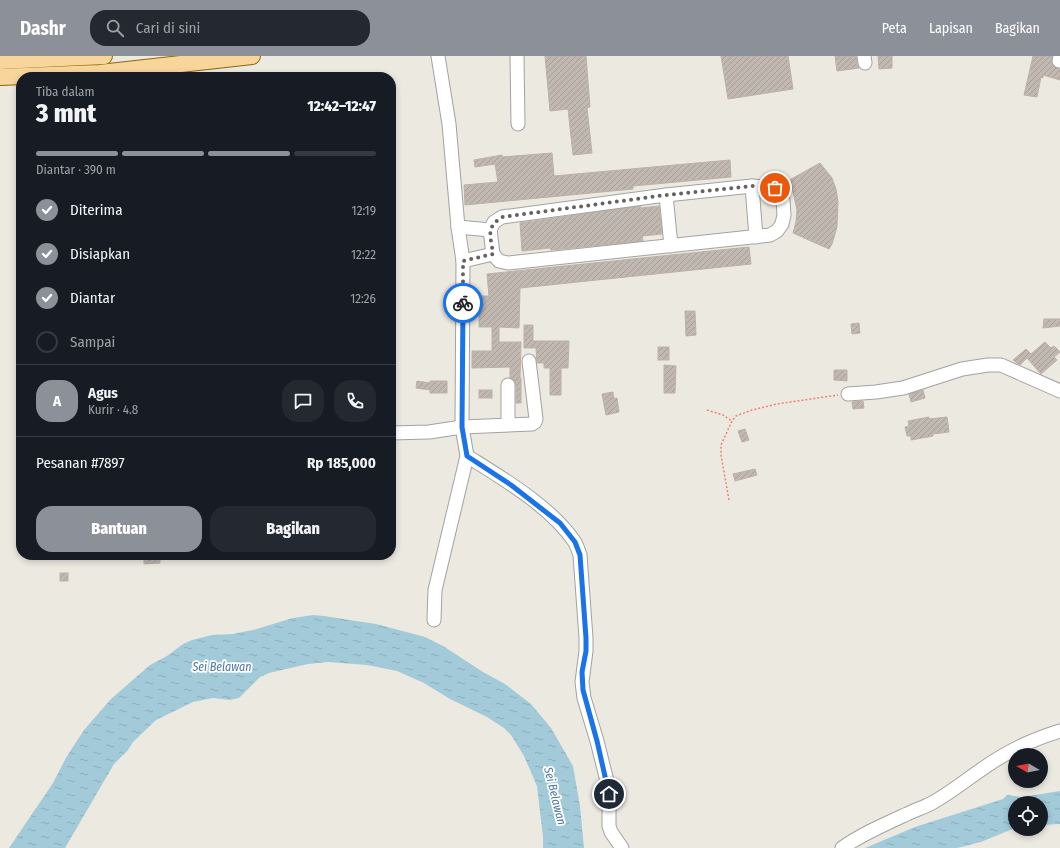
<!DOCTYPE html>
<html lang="id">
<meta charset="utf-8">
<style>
body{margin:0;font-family:"Fira Sans Condensed",sans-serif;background:#242831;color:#f1f3f6;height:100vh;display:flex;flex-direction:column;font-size:15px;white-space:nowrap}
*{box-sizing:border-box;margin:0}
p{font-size:13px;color:#9ea1a6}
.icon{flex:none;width:22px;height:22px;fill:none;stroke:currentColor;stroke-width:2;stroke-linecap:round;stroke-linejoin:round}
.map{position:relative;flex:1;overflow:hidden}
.details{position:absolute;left:16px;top:16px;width:380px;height:488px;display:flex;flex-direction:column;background:#171b24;border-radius:16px;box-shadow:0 2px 6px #0003}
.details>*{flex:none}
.needle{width:26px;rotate:279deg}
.controls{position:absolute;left:1008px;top:692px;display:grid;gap:8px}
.controls a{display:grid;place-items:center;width:40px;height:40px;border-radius:50%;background:#171b24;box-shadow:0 2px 6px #0003;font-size:20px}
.pin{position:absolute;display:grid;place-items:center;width:34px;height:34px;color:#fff;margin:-17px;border:2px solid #fff;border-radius:50%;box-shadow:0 1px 4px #0007}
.courier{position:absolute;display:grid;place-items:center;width:40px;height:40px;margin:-20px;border:3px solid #1a73e8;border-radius:50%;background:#fff;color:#222;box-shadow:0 1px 5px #0007}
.head em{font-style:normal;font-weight:800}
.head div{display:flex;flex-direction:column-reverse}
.head{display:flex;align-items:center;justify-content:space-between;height:68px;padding:0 20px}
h1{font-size:26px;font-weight:800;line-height:30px}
.bar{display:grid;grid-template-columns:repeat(4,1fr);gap:6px 4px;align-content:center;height:48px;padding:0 20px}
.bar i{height:5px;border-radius:3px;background:#363941}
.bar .current{background:#8c9099}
.bar p{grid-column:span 4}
.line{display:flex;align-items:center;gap:10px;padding:0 20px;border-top:1px solid #363941}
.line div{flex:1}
.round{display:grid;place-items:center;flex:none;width:42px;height:42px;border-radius:16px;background:#242831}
ol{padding:0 20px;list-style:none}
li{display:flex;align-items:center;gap:12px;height:44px}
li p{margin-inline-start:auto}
li .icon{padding:4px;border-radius:50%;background:#8c9099;color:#fff;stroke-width:4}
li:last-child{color:#9ea1a6}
li i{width:22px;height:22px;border:2px solid #363941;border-radius:50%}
.cta{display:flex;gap:8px;margin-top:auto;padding:8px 20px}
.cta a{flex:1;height:46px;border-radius:16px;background:#8c9099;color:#fff;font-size:16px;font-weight:800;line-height:46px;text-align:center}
.cta a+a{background:#242831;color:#f1f3f6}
header{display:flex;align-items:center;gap:24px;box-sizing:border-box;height:56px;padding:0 20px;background:#8c9099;color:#fff}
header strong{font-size:19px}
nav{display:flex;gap:22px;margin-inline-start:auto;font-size:14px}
.search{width:280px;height:36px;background:#242831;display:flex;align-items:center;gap:10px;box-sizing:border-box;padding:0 14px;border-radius:16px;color:#9ea1a6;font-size:15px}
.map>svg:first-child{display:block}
</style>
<header>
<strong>Dashr</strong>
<div class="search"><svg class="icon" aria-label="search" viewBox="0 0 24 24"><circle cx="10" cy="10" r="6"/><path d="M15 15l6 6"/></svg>Cari di sini</div>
<nav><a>Peta</a><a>Lapisan</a><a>Bagikan</a></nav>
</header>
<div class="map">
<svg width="1060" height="792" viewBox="0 0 1060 792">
<defs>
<pattern id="water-ripples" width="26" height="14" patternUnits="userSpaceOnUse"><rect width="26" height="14" fill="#a2cad9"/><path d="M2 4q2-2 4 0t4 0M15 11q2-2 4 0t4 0" fill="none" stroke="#8badba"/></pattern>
<pattern id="building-hatch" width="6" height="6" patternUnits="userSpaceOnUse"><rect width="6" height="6" fill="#c1b8b1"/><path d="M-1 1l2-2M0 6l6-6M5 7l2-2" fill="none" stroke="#a59e98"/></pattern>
</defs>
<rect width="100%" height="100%" fill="#ece9e1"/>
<g fill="url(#water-ripples)">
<path d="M313,559L324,560L376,568L425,581L443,590L483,616L505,628L531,648L551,672L573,710L580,750L584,792H543V781L537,730L524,700L511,679L504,672L487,661L450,643L424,627L397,615L367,609L328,606L308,608L269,617L260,621L239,642L230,644L213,642L193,646L156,664L133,686L128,694L114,708L65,792H9L53,727L67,700L84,674L111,643L150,609L167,600L183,588L192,584L212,579L233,578L253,574L293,562Z"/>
<path d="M1060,735V768L1041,769V747H1015V772L981,786L957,792H865L915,771L1003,743L1007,739L1022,741Z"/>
</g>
<g fill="url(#building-hatch)" stroke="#bdb1a4">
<path d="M545,0H586L590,51L587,52L592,97L573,99L568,53L550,55Z"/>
<path d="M721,0H788L793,33L728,43Z"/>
<path d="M835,0H856L857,8L859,12L837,15Z"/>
<path d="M878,0H892V12L879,13Z"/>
<path d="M1033,0H1052V8L1054,11L1060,13V24L1043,19V22L1041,21L1037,41L1024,39Z"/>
<path d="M552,97L554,120L730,104L731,121L633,130V133L465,149L464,129L498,126L495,108L475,111L474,104L502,99V101Z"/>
<path d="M820,107L832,122L836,133L838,145L837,171L832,188L829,193L793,177L796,166L797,154L793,136L789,129L786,126Z"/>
<path d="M640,150L641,152L659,150L662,178L642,180L643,185L551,194L550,192L522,195L520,167Z"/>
<path d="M749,191L751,208L520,232L519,272L499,271V286H521L520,322H521V347H516V329L515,325L510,322V311L472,312V295H492V271H479V240H489L487,218Z"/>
<path d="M685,255H695L696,279L686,280Z"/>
<path d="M1044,263H1060V270L1043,272Z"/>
<path d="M859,267L860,277L852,278L851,268Z"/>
<path d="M524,269H533V285H569L568,312H561V339H550V312H544V307H537L536,292H524Z"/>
<path d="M1045,286L1051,292L1054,290L1060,296L1054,301L1057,304L1041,318L1027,302L1020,309L1013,304L1026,293L1031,298Z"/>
<rect x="658" y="291" width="11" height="13"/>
<path d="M664,309L676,310L675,337H664Z"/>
<path d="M834,314H847V325L834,324Z"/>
<path d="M417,325L430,327V325H447V337H430V334L416,332Z"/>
<rect x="479" y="334" width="13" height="8"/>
<path d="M923,334L925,342L911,346L909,338Z"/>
<path d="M613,336L614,343L617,342L619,356L606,359L602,338Z"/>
<path d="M863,345L864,352L853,353L852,346Z"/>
<path d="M929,361V363L947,361L949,376L933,378V380L911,384V380H907L905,371L909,370L908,365Z"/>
<path d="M745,373L749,384L742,386L738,375Z"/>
<path d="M755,413L757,419L735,425L733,418Z"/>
<path d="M144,499H160V507L144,508Z"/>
<rect x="60" y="517" width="8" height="8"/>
</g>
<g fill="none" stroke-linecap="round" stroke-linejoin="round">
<defs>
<g id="minor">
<path d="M517,0L518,68"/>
<path d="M864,0L865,7"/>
<path d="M1059,5L1060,0"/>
<path d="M752,130L756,181"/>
<path d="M666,139L671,190"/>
<path d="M458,171L490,174L494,166L502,161L666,139L752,130L775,132L783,144L784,159L782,168L777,175L770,179L508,207L499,205L493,198L463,205"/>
<path d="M490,174L493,198"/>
<path d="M508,329V368"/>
<path d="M848,338L876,336L903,332L962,313L988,309H1001L1060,335"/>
<path d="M391,377L429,376L462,371L532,368L535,366L536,363L529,305"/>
<path d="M467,400C502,422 550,450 574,485C577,489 578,494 580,499L586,582V595L582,626L584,642L597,685L608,729L609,738V770L611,776L622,792"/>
<path d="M434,564L435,534L467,400L462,371L463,205L458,171L449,68L438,0"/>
<path d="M842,792C862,778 885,768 907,758C915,754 925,751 932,747C957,733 979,713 1004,699C1021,689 1041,681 1060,675"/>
</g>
<g id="major">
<path d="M0,5L104,0"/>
<path d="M0,21L100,17L252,0"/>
</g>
</defs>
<use href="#minor" stroke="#a2a2a2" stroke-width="15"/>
<use href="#major" stroke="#8d6706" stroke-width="18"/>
<g stroke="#f4806b" stroke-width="1.5" stroke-dasharray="2 2" stroke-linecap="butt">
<path d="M707,354L723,359L732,365"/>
<path d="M729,444L721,399V389L732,365L736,360L752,354L777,348L838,339"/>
</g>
<use href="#minor" stroke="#fff" stroke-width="13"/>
<use href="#major" stroke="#f8d59b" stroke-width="16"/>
</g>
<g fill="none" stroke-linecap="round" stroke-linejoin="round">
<path stroke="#646360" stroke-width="4" stroke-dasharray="0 7.2" d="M463,247V205L493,198C491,180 485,172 502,161L666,139L752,130L775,132"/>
<path stroke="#1a73e8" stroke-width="5" d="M463,247L462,371L467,400L511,429L560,467L575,486L580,499L586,582V595L582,616L583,634L597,685L609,738"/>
</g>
<g text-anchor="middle" stroke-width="3.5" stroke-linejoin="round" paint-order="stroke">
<g font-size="12" font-style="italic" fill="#4c74a6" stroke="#fff">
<text x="222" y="615">Sei Belawan</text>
<text transform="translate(555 740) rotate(76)" y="4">Sei Belawan</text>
</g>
</g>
</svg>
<div class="controls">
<a><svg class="needle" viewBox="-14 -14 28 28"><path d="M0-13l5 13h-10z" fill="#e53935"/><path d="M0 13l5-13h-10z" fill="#9ea1a6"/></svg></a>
<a><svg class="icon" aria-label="locate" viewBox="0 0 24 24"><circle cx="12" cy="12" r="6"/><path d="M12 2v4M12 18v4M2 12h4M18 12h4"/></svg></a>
</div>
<div class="pin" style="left:775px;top:132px;background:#ea580c"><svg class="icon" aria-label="bag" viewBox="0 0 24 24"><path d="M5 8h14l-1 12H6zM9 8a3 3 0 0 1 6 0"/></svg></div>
<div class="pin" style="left:609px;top:738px;background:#1f2937"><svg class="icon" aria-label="home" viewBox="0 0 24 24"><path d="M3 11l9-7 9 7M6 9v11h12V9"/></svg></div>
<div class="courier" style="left:463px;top:247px"><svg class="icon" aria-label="bike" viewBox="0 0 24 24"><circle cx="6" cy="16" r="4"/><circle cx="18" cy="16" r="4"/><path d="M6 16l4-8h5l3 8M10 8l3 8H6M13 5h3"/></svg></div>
<section class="details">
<div class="head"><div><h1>3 mnt</h1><p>Tiba dalam</p></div><em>12:42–12:47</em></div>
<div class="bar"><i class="current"></i><i class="current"></i><i class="current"></i><i></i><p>Diantar · 390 m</p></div>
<ol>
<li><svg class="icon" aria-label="check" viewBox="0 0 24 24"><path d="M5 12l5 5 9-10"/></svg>Diterima<p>12:19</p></li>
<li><svg class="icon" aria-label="check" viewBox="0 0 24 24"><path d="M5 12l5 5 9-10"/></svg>Disiapkan<p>12:22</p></li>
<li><svg class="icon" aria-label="check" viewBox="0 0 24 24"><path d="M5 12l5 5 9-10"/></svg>Diantar<p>12:26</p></li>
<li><i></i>Sampai</li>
</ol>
<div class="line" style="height:72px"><b class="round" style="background:#8c9099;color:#fff">A</b><div><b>Agus</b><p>Kurir · 4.8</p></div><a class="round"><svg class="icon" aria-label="chat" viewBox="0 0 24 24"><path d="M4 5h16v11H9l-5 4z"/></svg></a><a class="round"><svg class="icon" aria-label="phone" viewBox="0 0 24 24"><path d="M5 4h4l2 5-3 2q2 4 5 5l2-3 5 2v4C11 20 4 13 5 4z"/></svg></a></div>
<div class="line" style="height:52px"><div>Pesanan #7897</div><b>Rp 185,000</b></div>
<div class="cta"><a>Bantuan</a><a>Bagikan</a></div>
</section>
</div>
